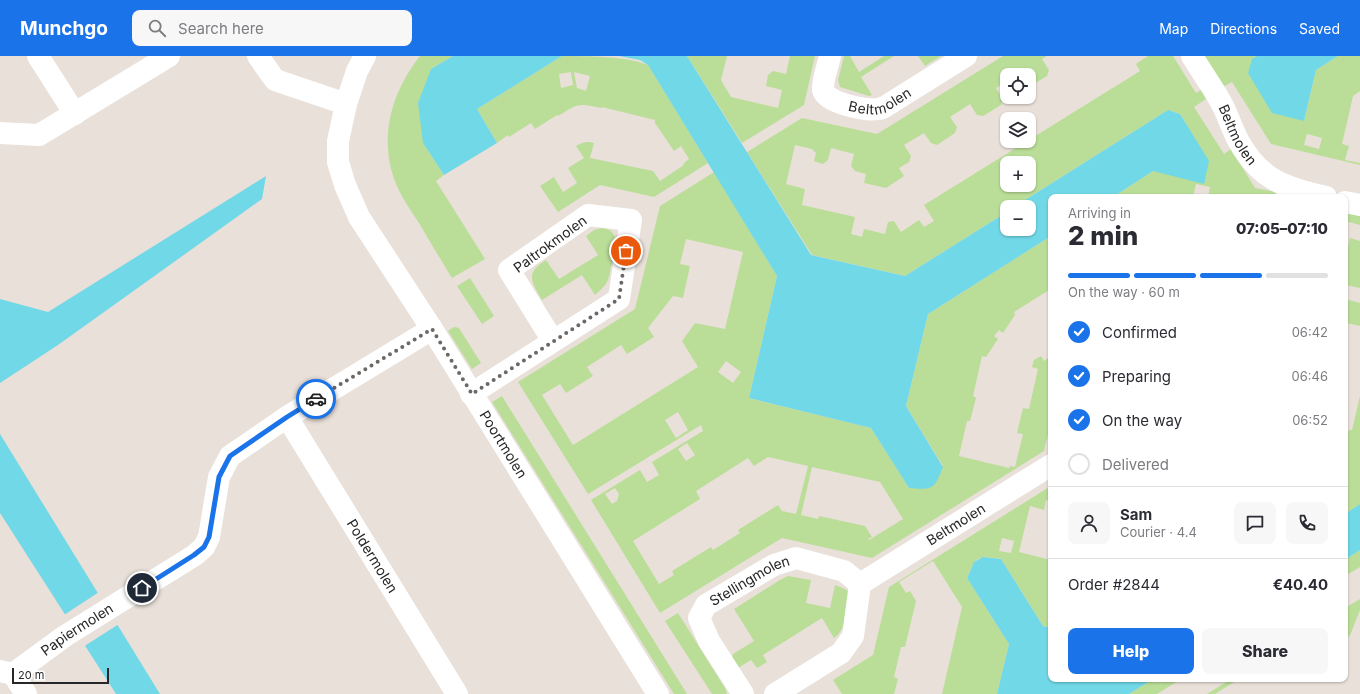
<!DOCTYPE html>
<meta charset="utf-8">
<style>
body{margin:0;font-family:Inter,sans-serif;background:#f7f7f7;color:#2b2b33;height:100vh;display:flex;flex-direction:column;font-size:15px;white-space:nowrap}
*{box-sizing:border-box;margin:0}
p{font-size:13px;color:#7c7c81}
.icon{flex:none;width:22px;height:22px;fill:none;stroke:currentColor;stroke-width:2;stroke-linecap:round;stroke-linejoin:round}
.map{position:relative;flex:1;overflow:hidden}
.details{position:absolute;left:1048px;top:138px;width:300px;height:488px;display:flex;flex-direction:column;background:#fff;border-radius:8px;box-shadow:0 1px 3px #0004}
.details>*{flex:none}
.fabs{position:absolute;left:1000px;top:12px;display:grid;gap:8px}
.fabs a{display:grid;place-items:center;width:36px;height:36px;border-radius:8px;background:#fff;box-shadow:0 1px 3px #0004;font-size:20px}
.scale{position:absolute;left:12px;bottom:10px;width:97px;box-sizing:border-box;padding-left:4px;border:2px solid #272727;border-top:0;font-size:11px;line-height:14px;white-space:nowrap;color:#272727;-webkit-text-stroke:3px #fff;paint-order:stroke}
.pin{position:absolute;display:grid;place-items:center;width:34px;height:34px;color:#fff;margin:-17px;border:2px solid #fff;border-radius:50%;box-shadow:0 1px 4px #0007}
.courier{position:absolute;display:grid;place-items:center;width:40px;height:40px;margin:-20px;border:3px solid #1a73e8;border-radius:50%;background:#fff;color:#222;box-shadow:0 1px 5px #0007}
.headline em{font-style:normal;font-weight:800}
.headline div{display:flex;flex-direction:column-reverse}
.headline{display:flex;align-items:center;justify-content:space-between;height:68px;padding:0 20px}
h1{font-size:26px;font-weight:800;line-height:30px}
.bar{display:grid;grid-template-columns:repeat(4,1fr);gap:6px 4px;align-content:center;height:48px;padding:0 20px}
.bar i{height:5px;border-radius:3px;background:#e1e1e2}
.bar .active{background:#1a73e8}
.bar p{grid-column:span 4}
.line{display:flex;align-items:center;gap:10px;padding:0 20px;border-top:1px solid #e1e1e2}
.line div{flex:1}
.round{display:grid;place-items:center;flex:none;width:42px;height:42px;border-radius:8px;background:#f7f7f7}
ol{padding:0 20px;list-style:none}
li{display:flex;align-items:center;gap:12px;height:44px}
li p{margin-inline-start:auto}
li .icon{padding:4px;border-radius:50%;background:#1a73e8;color:#fff;stroke-width:4}
li:last-child{color:#7c7c81}
li i{width:22px;height:22px;border:2px solid #e1e1e2;border-radius:50%}
.button{display:flex;gap:8px;margin-top:auto;padding:8px 20px}
.button a{flex:1;height:46px;border-radius:8px;background:#1a73e8;color:#fff;font-size:16px;font-weight:800;line-height:46px;text-align:center}
.button a+a{background:#f7f7f7;color:#2b2b33}
header{display:flex;align-items:center;gap:24px;box-sizing:border-box;height:56px;padding:0 20px;background:#1a73e8;color:#fff}
header strong{font-size:19px}
nav{display:flex;gap:22px;margin-inline-start:auto;font-size:14px}
.search{width:280px;height:36px;background:#f7f7f7;display:flex;align-items:center;gap:10px;box-sizing:border-box;padding:0 14px;border-radius:8px;color:#7c7c81;font-size:15px}
.map>svg:first-child{display:block}
</style>
<header>
<strong>Munchgo</strong>
<div class="search"><svg class="icon" aria-label="search" viewBox="0 0 24 24"><circle cx="10" cy="10" r="6"/><path d="M15 15l6 6"/></svg>Search here</div>
<nav><a>Map</a><a>Directions</a><a>Saved</a></nav>
</header>
<div class="map">
<svg width="1360" height="638" viewBox="0 0 1360 638">
<rect width="100%" height="100%" fill="#e9e0d9"/>
<g fill="#bade98" fill-rule="evenodd">
<path d="M420,0H453L431,13L423,87L444,119L436,125L485,203L452,222C441,204 430,186 419,167C411,155 402,142 396,128C378,83 391,37 420,0Z"/>
<path d="M562,0C587,0 626,0 648,9L708,107L654,141L600,129L558,156L540,130L554,121L563,136L577,127L568,112L584,102L576,90C583,86 587,85 594,87L590,102L653,115L660,125L684,109L683,108L689,103L681,90L674,95L655,67V64L602,51V52C577,47 579,47 558,60L557,59L535,73L531,67L509,81L508,79L497,87L477,53ZM571,16L573,29L561,32L559,18ZM574,16L590,20L586,35L577,32Z"/>
<path d="M687,0H727L721,24L731,41L778,52L782,34L766,30L768,19L773,15L786,18L790,0H815L804,49L742,87Z"/>
<path d="M844,0H850L859,16L884,0H894L861,21L872,39L869,40L840,31L838,24Z"/>
<path d="M918,0H941L925,10Z"/>
<path d="M1003,0H1047L1042,3L1049,14L1047,20L1029,31V19H1007V25L996,32L1003,43L1001,49L983,60L977,59L970,48L950,61L957,71L955,77L937,89L931,87L924,77L904,89L911,100L909,106L899,112L904,120L886,132L864,127L866,118L855,115L851,110L854,98L831,92L828,104L823,108L814,105L816,97L812,93L795,89L786,128L805,133L802,149L855,161L851,178L862,181L864,173L885,178L888,166L894,165L901,176L919,164L924,171L934,165L924,149L1140,15L1136,8L1148,0H1173L1196,37L1204,32L1209,41L1194,51L1224,98L1231,93L1255,132L1276,136L1275,141H1208L1210,131L1196,128L1193,141H1113L1153,115L1185,66L1180,58L1168,54L1014,151H1007V156L905,220L812,199L747,96L802,62L877,78ZM1007,107H1029V129H1007Z"/>
<path d="M1205,0H1257L1252,3L1304,65L1316,14L1338,0H1360V35L1353,40L1342,88L1349,90L1345,104L1360,107V109L1271,88L1232,26L1223,31ZM1307,78L1322,82L1319,93L1304,89Z"/>
<path d="M714,116L777,220L749,342L871,372L909,432L943,410L906,350L928,258L1051,180V236L1049,234L1014,256L1015,259L1003,277L999,274L994,280L998,283L986,301L982,300L973,340L976,342L970,365H967L959,400L1009,412L1010,410L1015,411L1023,378L1017,377L1023,352L1029,353L1038,313L1032,311L1034,304L1041,300L1044,305L1051,300V366L1044,395L872,502L782,482L660,557L591,444L640,414L647,426L659,419L652,406L703,375L701,369L588,438L518,326L635,253L660,150ZM686,183L743,196L725,273L695,267L682,285L698,311L573,389L542,339L560,328L566,337L593,320L587,311L621,289L627,298L654,281L648,272L673,240L683,242L690,210L680,208ZM726,305L741,316L733,327L718,316ZM678,356L688,374L676,382L665,364ZM687,387L695,399L686,405L678,393ZM768,401L808,410L796,458L782,455L778,449L738,474L740,477L713,494L711,491L672,515L674,519L659,528L633,485L700,443L696,435L748,402L754,410ZM812,411L880,426L903,463L869,484L868,483L872,481L865,470L819,460L818,463L801,459ZM615,432L619,438L617,445L612,448L605,438Z"/>
<path d="M1345,151L1360,154V169L1345,165Z"/>
<path d="M601,172C622,173 615,194 612,207C610,213 610,222 606,228C603,232 599,235 595,239L582,219L542,244C531,225 525,217 546,204L559,223L598,199L586,180L594,174Z"/>
<path d="M1350,182L1360,185V232L1345,229V204Z"/>
<path d="M470,222L494,260L482,268L457,230Z"/>
<path d="M1345,243L1360,247V270L1347,267L1345,275Z"/>
<path d="M454,271L459,272L481,307L472,313L448,275Z"/>
<path d="M502,340L687,638H674L492,346Z"/>
<path d="M1360,340V448L1345,458V380L1349,374H1352Z"/>
<path d="M1051,430V445L1046,444L1044,454L1030,450L1019,496L1051,504V572L1043,570L1001,503C977,500 976,500 967,522L1009,588L997,638H942L962,551L933,505L899,526L906,537L910,535L916,545L905,591H901L894,621L898,623L894,638H842L833,624L873,599L889,531ZM1002,482L1014,485L1011,497L999,495Z"/>
<path d="M1360,494V511L1345,520V504Z"/>
<path d="M788,520L811,524L806,547L830,552L835,529L845,533L849,536C847,550 848,573 834,582L822,562L763,599L767,606L757,612L751,604L738,612L732,602L733,598L754,585L734,553L780,524Z"/>
<path d="M1360,543V554L1351,577L1345,587V552Z"/>
<path d="M678,557L725,632L727,638H712L665,565Z"/>
<path d="M1153,623H1181L1157,638H1129Z"/>
<path d="M1231,623H1239L1215,638H1207Z"/>
</g>
<g fill="#71d8e7">
<path d="M453,0H562L477,53L497,87L444,119L423,87L418,47L431,13Z"/>
<path d="M619,0H687L811,199L905,220L1007,156V173H1029V151H1014L1168,54L1180,58L1209,105L1204,128L1153,115L1113,141H1051V180L928,258L906,350L943,411C934,433 934,434 909,432L871,372L749,342L777,220L648,9L640,4Z"/>
<path d="M1257,0H1338L1316,14L1304,65L1272,57L1248,17L1252,3Z"/>
<path d="M266,120L262,143L58,289L0,327V243L48,256Z"/>
<path d="M0,378L160,638H116L0,457Z"/>
<path d="M1360,448V494L1345,504V458Z"/>
<path d="M983,501L1001,503L1043,570L1051,572V623H1153L1129,638H997L1009,588L967,522L974,506Z"/>
</g>
<path fill="#e9e0d9" d="M99,536L119,568L83,591L64,559Z"/>
<g fill="none" stroke-linecap="round" stroke-linejoin="round">
<g stroke="#fff" stroke-width="22">
<path d="M38,0L75,58"/>
<path d="M258,0L275,24L346,48"/>
<path id="s1" d="M830,0C828,9 822,26 823,34C826,47 866,55 877,53C880,53 883,52 886,50L966,0"/>
<path id="s2" d="M1192,0C1202,17 1215,34 1224,52C1229,63 1233,75 1239,86C1261,125 1285,131 1326,141"/>
<path d="M0,77L39,79L169,0"/>
<path d="M1345,146L1360,149"/>
<path d="M471,338L619,243L631,164L588,159L509,214L553,285"/>
<path id="s3" d="M287,361L457,638"/>
<path id="s4" d="M860,528L1051,409"/>
<path d="M0,615L13,618L26,638"/>
<path id="s5" d="M13,618L65,580L195,499L204,491L209,481L219,421L230,400L287,361L432,273"/>
<path id="s6" d="M743,638L709,585L699,562L706,549L774,509L796,502L844,515L860,528L853,580L841,597L775,638"/>
</g>
<path stroke="#fff" stroke-width="22" id="s7" d="M365,0L357,15L346,48L338,85V106L345,129L359,161L432,273L658,638"/>
</g>
<g fill="none" stroke-linecap="round" stroke-linejoin="round">
<path stroke="#6b6865" stroke-width="4" stroke-dasharray="0 7.2" d="M316,343L432,273L472,338L619,243L626,195"/>
<path stroke="#1a73e8" stroke-width="5" d="M142,532L194,499L204,491L209,481L219,421L230,400L287,361L316,343"/>
</g>
<g text-anchor="middle" stroke-width="3.5" stroke-linejoin="round" paint-order="stroke">
<g font-size="14" fill="#272727" stroke="#fff">
<text dy="5" stroke="none"><textPath href="#s1" startOffset="99">Beltmolen</textPath></text>
<text dy="5" stroke="none"><textPath href="#s2" startOffset="91">Beltmolen</textPath></text>
<text transform="translate(550 188) rotate(-36)" y="5">Paltrokmolen</text>
<text dy="5" stroke="none"><textPath href="#s7" startOffset="439">Poortmolen</textPath></text>
<text dy="5" stroke="none"><textPath href="#s4" startOffset="113">Beltmolen</textPath></text>
<text dy="5" stroke="none"><textPath href="#s3" startOffset="163">Poldermolen</textPath></text>
<text dy="5" stroke="none"><textPath href="#s6" startOffset="153">Stellingmolen</textPath></text>
<text dy="5" stroke="none"><textPath href="#s5" startOffset="78">Papiermolen</textPath></text>
</g>
</g>
</svg>
<div class="fabs">
<a><svg class="icon" aria-label="locate" viewBox="0 0 24 24"><circle cx="12" cy="12" r="6"/><path d="M12 2v4M12 18v4M2 12h4M18 12h4"/></svg></a>
<a><svg class="icon" aria-label="layers" viewBox="0 0 24 24"><path d="M12 4l9 5-9 5-9-5zM3 14l9 5 9-5"/></svg></a>
<a>+</a>
<a>−</a>
</div>
<div class="scale">20 m</div>
<div class="pin" style="left:626px;top:195px;background:#ea580c"><svg class="icon" aria-label="bag" viewBox="0 0 24 24"><path d="M5 8h14l-1 12H6zM9 8a3 3 0 0 1 6 0"/></svg></div>
<div class="pin" style="left:142px;top:532px;background:#1f2937"><svg class="icon" aria-label="home" viewBox="0 0 24 24"><path d="M3 11l9-7 9 7M6 9v11h12V9"/></svg></div>
<div class="courier" style="left:316px;top:343px"><svg class="icon" aria-label="car" viewBox="0 0 24 24"><path d="M5 17H2v-5l4-1 3-4h7l3 4 3 1v5h-3M9 17h6M6 11h13"/><circle cx="7" cy="17" r="2"/><circle cx="17" cy="17" r="2"/></svg></div>
<section class="details">
<div class="headline"><div><h1>2 min</h1><p>Arriving in</p></div><em>07:05–07:10</em></div>
<div class="bar"><i class="active"></i><i class="active"></i><i class="active"></i><i></i><p>On the way · 60 m</p></div>
<ol>
<li><svg class="icon" aria-label="check" viewBox="0 0 24 24"><path d="M5 12l5 5 9-10"/></svg>Confirmed<p>06:42</p></li>
<li><svg class="icon" aria-label="check" viewBox="0 0 24 24"><path d="M5 12l5 5 9-10"/></svg>Preparing<p>06:46</p></li>
<li><svg class="icon" aria-label="check" viewBox="0 0 24 24"><path d="M5 12l5 5 9-10"/></svg>On the way<p>06:52</p></li>
<li><i></i>Delivered</li>
</ol>
<div class="line" style="height:72px"><a class="round"><svg class="icon" aria-label="person" viewBox="0 0 24 24"><circle cx="12" cy="8" r="4"/><path d="M4 21q1-7 8-7t8 7"/></svg></a><div><b>Sam</b><p>Courier · 4.4</p></div><a class="round"><svg class="icon" aria-label="chat" viewBox="0 0 24 24"><path d="M4 5h16v11H9l-5 4z"/></svg></a><a class="round"><svg class="icon" aria-label="phone" viewBox="0 0 24 24"><path d="M5 4h4l2 5-3 2q2 4 5 5l2-3 5 2v4C11 20 4 13 5 4z"/></svg></a></div>
<div class="line" style="height:52px"><div>Order #2844</div><b>€40.40</b></div>
<div class="button"><a>Help</a><a>Share</a></div>
</section>
</div>
